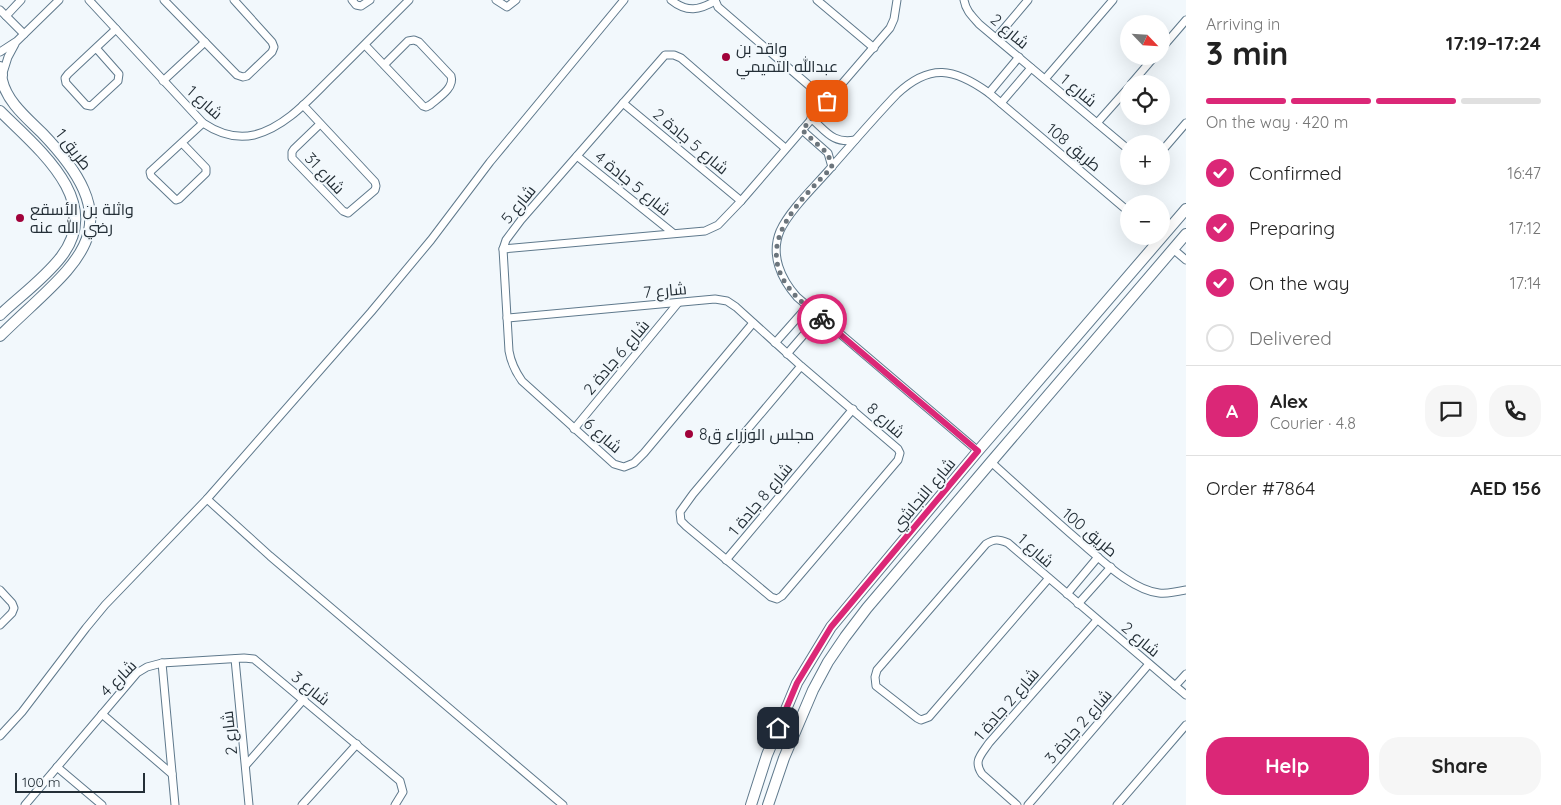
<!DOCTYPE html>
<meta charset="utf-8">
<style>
body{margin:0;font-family:Quicksand,Cairo,sans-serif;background:#f6f6f6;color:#222;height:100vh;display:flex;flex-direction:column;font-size:19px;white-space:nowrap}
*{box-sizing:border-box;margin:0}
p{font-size:16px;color:#767676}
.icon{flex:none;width:28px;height:28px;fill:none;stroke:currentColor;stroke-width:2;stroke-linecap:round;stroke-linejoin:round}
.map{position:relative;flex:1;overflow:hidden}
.side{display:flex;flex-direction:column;background:#fff;width:375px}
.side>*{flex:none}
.needle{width:32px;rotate:115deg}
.controls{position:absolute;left:1120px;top:15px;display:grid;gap:10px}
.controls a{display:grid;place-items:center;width:50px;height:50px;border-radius:50%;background:#fff;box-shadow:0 5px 20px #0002;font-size:25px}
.scale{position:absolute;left:15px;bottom:12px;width:130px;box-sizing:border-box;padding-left:5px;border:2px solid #242f37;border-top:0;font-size:14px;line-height:18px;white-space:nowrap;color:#242f37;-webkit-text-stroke:4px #f2f8fc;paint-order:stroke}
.pin{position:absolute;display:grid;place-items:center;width:42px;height:42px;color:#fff;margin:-21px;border-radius:10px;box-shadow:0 2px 8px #0006}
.courier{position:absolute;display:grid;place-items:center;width:50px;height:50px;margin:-25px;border:4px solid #db2777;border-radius:50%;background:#fff;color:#222;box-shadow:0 1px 6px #0007}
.head em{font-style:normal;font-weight:700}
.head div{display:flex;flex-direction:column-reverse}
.head{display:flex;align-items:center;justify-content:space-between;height:85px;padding:0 20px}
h1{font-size:32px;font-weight:700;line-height:38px}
.bar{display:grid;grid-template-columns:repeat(4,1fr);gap:8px 5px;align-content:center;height:60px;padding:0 20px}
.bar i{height:6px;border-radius:4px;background:#e0e0e0}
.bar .active{background:#db2777}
.bar p{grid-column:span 4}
.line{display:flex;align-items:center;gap:12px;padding:0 20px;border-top:1px solid #e0e0e0}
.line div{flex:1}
.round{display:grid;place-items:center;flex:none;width:52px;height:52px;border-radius:20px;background:#f6f6f6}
ol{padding:0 20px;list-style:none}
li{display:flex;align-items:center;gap:15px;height:55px}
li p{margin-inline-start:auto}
li .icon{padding:5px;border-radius:50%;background:#db2777;color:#fff;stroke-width:4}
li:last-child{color:#767676}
li i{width:28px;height:28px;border:2px solid #e0e0e0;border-radius:50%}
.button{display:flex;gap:10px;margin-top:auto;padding:10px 20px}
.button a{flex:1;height:58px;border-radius:20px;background:#db2777;color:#fff;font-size:20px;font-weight:700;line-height:58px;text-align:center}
.button a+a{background:#f6f6f6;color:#222}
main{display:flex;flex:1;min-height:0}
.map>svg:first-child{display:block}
</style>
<main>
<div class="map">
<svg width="1186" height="805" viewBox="0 0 1186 805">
<rect width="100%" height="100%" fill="#f2f8fc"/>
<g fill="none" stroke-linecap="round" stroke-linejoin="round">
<defs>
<g id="street">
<path d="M89,0L203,123C218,133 236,139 254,135C287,127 312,96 336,73C360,49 385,24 409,0"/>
<path d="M164,0L237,75L243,77L247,76L272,52L274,47L272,42L234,0"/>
<path d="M352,0L356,5L361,6L370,0"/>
<path d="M496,0L507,7L516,0"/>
<path d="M671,0C687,13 700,10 715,1"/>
<path d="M715,0L718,7L827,101"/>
<path d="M817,0L874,48"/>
<path d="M964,0C966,11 972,16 979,24L1129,150"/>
<path d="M0,10L24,34"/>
<path d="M6,16L21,0"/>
<path d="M996,38L1028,0"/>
<path d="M365,45L423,106L426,107L430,105C438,98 455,88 451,76L419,42L414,40L408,41L384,65"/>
<path d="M96,48L119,74L118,81L91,106L86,105L66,83L65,78L68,74L116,29"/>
<path d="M1161,49L1186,20"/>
<path d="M0,52L17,41L59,0"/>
<path d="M3,73L8,57L15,44"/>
<path d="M1045,79L1113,0"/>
<path d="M163,81L205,42"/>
<path d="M1131,84L1155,56"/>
<path d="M989,93L1019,57"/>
<path d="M623,103L741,201"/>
<path d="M1001,103L1031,68"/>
<path d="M303,105L375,182L376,186L375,190L348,213L343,211L292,158V152L294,149L320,124"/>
<path d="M811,118C827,132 833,144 855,140"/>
<path d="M1097,123L1129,87"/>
<path d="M802,130L828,153L832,167"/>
<path d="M182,143L206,168V173L179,199L176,200L151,176L150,172L151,171L203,123"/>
<path d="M1161,152L1186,123"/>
<path d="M577,156L673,233"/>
<path d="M503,249L705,231L718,225L741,201L890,28L894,19L897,0"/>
<path d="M1173,249L1186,260"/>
<path d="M507,318L715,299L727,301L736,307L801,366L898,449L900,453L898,460L782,596L777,599L771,597L686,526L681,521L680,512L693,494L801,366"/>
<path d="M753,323L644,453L634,463L624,467L614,464L522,381C515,371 511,363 509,351L503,249L506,240L521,220L665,55H674L681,58L785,148"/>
<path d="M775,343L807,307"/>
<path d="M787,354L819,317"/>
<path d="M574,429L678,303"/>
<path d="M978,451L797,297C781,279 770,255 780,231C789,211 814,187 828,171C851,145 873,119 897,94C930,63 954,68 989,93L1129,212"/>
<path d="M991,462C1022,490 1053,519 1085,546C1105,563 1133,590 1159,593C1168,594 1177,592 1186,590"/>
<path d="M207,499L270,556L563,805"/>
<path d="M726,560L853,409"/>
<path d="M1049,578L929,717L921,720L917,718L876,686L875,677L877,670L986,544C994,539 998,539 1008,543L1186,695"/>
<path d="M0,590L12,603L14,608L12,613L0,625"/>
<path d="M1067,594L1098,557"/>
<path d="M1078,604L1111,567"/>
<path d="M235,659L249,805"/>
<path d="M162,663L175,805"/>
<path d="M1175,686L1186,674"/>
<path d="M102,714L172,774"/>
<path d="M0,736L22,712L86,628L105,605L207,499L371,312L431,240L490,162L624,0"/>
<path d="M246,765L304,699"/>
<path d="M57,767L102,805"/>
<path d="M25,805L137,673L147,667L162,663L244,658L254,659L400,781L403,792L395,805"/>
<path d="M302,805L357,744"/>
<path d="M1017,805L982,774C973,761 981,755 989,743L1097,620"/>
<path d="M1028,805L1149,664"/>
<path d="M1117,805L1186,725"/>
</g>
<g id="secondary">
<path d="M0,67L2,75L0,85"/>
<path d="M0,111C37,148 105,201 61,257C44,279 20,296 0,315"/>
<path d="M0,336C74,263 137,232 43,134C27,118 7,102 2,80"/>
<path d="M751,805L767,755L797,683L831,627L978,451L1186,209"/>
<path d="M768,805L784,758L813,690L828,662L845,637L867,608L991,462L1186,234"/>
</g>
</defs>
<use href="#street" stroke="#5f798c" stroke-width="9"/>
<use href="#secondary" stroke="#5f798c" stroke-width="12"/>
<use href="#street" stroke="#fff" stroke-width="7"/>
<use href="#secondary" stroke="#fff" stroke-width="10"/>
</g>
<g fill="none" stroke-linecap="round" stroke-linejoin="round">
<path stroke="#6c757c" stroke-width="5" stroke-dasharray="0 9" d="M822,319C809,309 796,298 786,284C756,239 803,198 832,167L828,154L802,130L827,101"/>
<path stroke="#db2777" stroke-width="6" d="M778,728L797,683L831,627L978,451L822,319"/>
</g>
<g fill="#a1023a" stroke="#f2f8fc" stroke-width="2">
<circle cx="726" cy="57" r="5"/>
<circle cx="20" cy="218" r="5"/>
<circle cx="689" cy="434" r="5"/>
</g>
<g text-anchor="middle" stroke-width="4" stroke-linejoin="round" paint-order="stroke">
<g font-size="16" fill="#242f37" stroke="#f2f8fc">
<text transform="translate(1010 31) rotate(40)" y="6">شارع 2</text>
<text transform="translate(1079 90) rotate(40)" y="6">شارع 1</text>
<text transform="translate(205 102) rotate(42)" y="6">شارع 1</text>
<text transform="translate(691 141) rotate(40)" y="6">شارع 5 جادة 2</text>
<text transform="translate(1074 147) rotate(40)" y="6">طريق 108</text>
<text transform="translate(74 149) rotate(52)" y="6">طريق 1</text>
<text transform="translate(325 173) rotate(47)" y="6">شارع 31</text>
<text transform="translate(633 183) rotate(39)" y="6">شارع 5 جادة 4</text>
<text transform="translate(518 204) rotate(-51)" y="6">شارع 5</text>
<text transform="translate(665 290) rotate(-5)" y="6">شارع 7</text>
<text transform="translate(616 357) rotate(-50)" y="6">شارع 6 جادة 2</text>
<text transform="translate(886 420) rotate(42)" y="6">شارع 8</text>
<text transform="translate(603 435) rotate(41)" y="6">شارع 6</text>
<text transform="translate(923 494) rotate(-50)" y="6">شارع النجاشي</text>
<text transform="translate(760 499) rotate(-50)" y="6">شارع 8 جادة 1</text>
<text transform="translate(1090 532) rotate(40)" y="6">طريق 100</text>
<text transform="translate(1036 550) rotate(42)" y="6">شارع 1</text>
<text transform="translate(1141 639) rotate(40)" y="6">شارع 2</text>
<text transform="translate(118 678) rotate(-45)" y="6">شارع 4</text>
<text transform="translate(311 688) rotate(39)" y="6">شارع 3</text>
<text transform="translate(1006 704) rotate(-49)" y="6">شارع 2 جادة 1</text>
<text transform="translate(1078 726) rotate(-49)" y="6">شارع 2 جادة 3</text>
<text transform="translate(229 733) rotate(-96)" y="6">شارع 2</text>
</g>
<g font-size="16" fill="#242f37" stroke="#f2f8fc" text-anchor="start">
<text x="736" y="54">واقد بن<tspan x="736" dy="18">عبدالله التميمي</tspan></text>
<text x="30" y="215">واثلة بن الأسقع<tspan x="30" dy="18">رضي الله عنه</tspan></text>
<text x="699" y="440">مجلس الوزراء ق8</text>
</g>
</g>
</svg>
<div class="controls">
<a><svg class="needle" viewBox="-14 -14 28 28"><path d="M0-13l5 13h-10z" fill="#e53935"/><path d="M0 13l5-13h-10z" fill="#767676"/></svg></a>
<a><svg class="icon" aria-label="locate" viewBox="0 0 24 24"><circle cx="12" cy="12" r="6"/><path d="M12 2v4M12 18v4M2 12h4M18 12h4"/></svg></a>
<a>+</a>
<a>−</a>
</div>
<div class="scale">100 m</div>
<div class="pin" style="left:827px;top:101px;background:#ea580c"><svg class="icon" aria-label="bag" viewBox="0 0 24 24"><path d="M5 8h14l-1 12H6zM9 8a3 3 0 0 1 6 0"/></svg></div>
<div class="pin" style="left:778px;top:728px;background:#1f2937"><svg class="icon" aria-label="home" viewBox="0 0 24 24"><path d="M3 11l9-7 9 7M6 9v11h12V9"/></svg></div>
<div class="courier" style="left:822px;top:319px"><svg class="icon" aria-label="bike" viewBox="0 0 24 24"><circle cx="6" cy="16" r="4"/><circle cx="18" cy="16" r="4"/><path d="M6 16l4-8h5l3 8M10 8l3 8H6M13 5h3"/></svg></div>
</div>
<section class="side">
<div class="head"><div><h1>3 min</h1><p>Arriving in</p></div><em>17:19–17:24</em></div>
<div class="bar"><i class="active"></i><i class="active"></i><i class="active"></i><i></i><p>On the way · 420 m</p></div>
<ol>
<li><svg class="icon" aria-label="check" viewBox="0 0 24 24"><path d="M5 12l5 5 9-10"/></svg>Confirmed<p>16:47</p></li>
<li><svg class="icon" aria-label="check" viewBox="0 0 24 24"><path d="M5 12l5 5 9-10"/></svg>Preparing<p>17:12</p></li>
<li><svg class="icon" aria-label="check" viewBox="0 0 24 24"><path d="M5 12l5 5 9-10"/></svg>On the way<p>17:14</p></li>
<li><i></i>Delivered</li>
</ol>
<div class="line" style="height:90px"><b class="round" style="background:#db2777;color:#fff">A</b><div><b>Alex</b><p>Courier · 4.8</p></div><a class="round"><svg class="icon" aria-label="chat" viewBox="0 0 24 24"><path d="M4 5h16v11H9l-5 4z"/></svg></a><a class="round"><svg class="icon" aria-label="phone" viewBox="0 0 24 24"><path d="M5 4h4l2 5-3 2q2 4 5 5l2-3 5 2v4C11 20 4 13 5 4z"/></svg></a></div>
<div class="line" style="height:65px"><div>Order #7864</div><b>AED 156</b></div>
<div class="button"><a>Help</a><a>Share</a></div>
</section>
</main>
